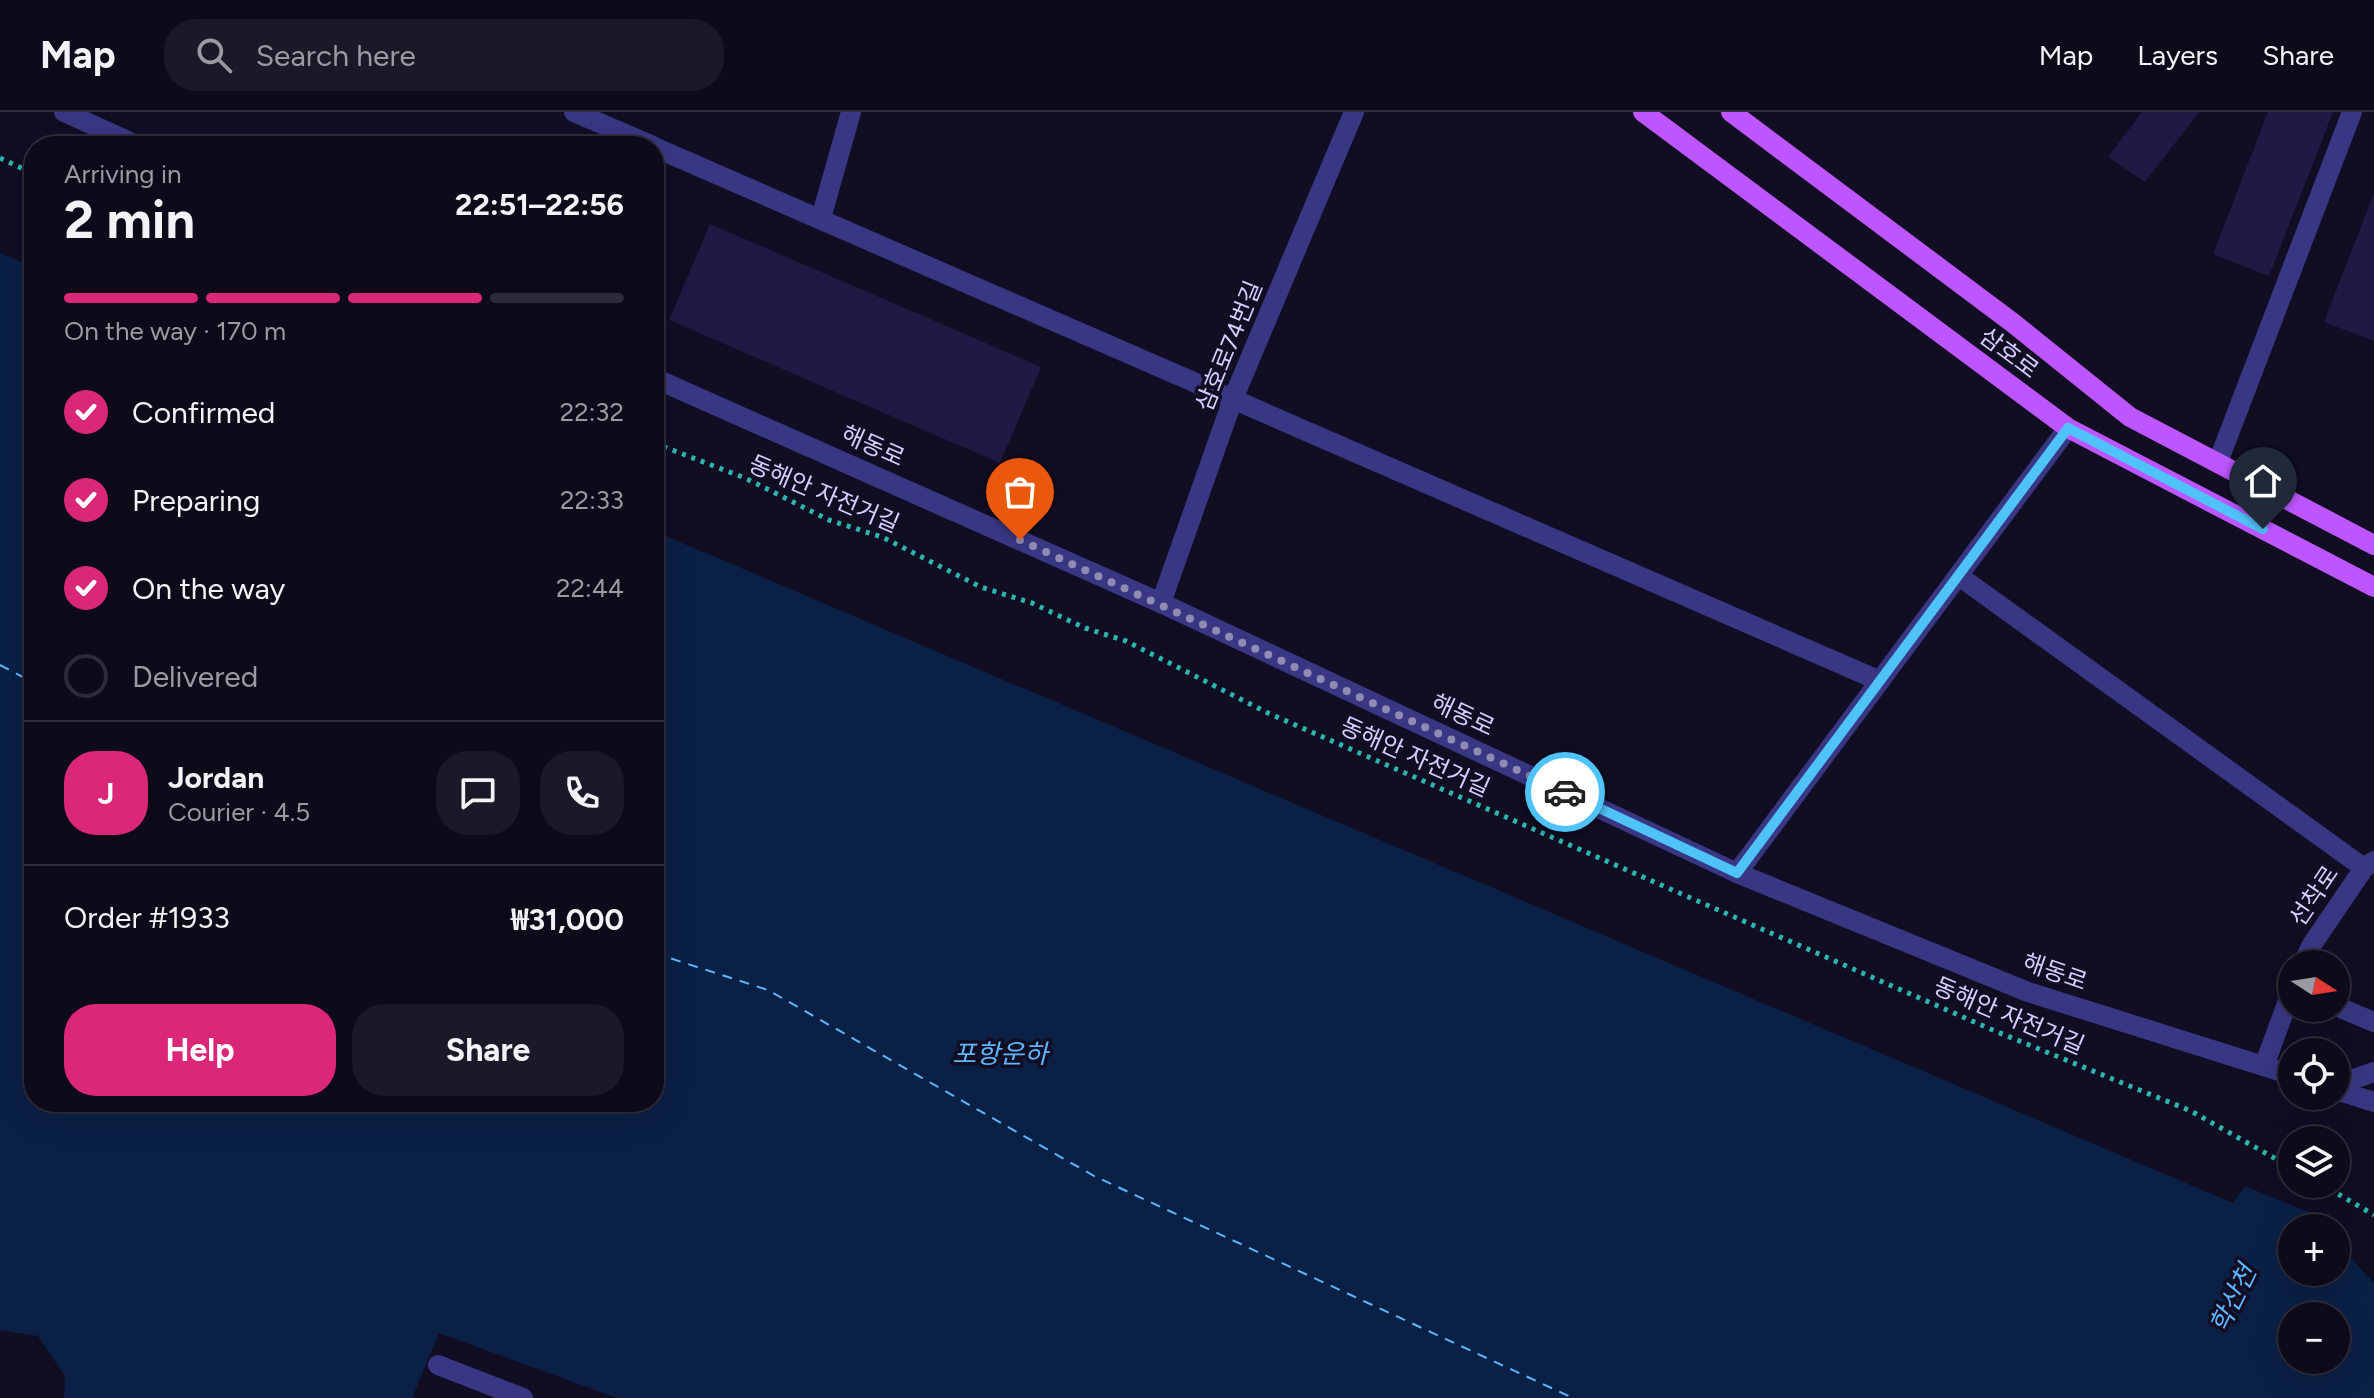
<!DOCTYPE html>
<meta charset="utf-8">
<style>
body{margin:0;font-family:Figtree,"Noto Sans KR",sans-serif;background:#1b1827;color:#f1f3f6;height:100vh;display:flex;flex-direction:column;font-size:30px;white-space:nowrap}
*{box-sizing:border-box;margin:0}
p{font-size:26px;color:#9a9aa2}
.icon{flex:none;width:44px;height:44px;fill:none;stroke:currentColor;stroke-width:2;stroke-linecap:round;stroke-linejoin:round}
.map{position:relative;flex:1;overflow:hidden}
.details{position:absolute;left:24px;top:24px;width:640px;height:976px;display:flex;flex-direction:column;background:#0d0a1a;border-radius:32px;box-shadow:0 8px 32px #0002,0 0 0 2px #2d2b39}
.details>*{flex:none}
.needle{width:52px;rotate:102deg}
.tools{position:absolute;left:2278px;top:838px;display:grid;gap:16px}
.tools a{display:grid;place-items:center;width:72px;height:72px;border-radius:50%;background:#0d0a1a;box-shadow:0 8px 32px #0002,0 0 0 2px #2d2b39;font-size:40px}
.pin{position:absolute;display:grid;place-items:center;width:68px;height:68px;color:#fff;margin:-82px -34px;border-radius:50% 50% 50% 0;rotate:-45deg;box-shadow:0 0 8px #0007}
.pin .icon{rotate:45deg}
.courier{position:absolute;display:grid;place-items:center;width:80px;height:80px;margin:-40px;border:6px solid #4fc3f7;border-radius:50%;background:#fff;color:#222;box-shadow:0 2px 10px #0007}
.head em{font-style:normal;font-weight:700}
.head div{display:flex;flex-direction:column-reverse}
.head{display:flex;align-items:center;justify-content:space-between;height:136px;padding:0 40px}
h1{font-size:52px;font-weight:700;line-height:60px}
.bar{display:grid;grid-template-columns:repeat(4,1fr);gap:12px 8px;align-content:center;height:96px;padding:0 40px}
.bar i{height:10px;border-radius:6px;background:#2d2b39}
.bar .selected{background:#db2777}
.bar p{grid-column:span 4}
.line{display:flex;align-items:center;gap:20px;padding:0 40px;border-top:2px solid #2d2b39}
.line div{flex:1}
.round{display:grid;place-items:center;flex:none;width:84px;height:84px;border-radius:32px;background:#1b1827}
ol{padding:0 40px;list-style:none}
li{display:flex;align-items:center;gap:24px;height:88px}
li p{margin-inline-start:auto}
li .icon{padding:8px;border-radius:50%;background:#db2777;color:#fff;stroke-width:4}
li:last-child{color:#9a9aa2}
li i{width:44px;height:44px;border:4px solid #2d2b39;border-radius:50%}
.action{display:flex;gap:16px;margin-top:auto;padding:16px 40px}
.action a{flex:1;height:92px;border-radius:32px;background:#db2777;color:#fff;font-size:32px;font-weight:700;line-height:92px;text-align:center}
.action a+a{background:#1b1827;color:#f1f3f6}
header{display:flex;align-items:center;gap:48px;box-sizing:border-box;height:112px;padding:0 40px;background:#0d0a1a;border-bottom:2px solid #2d2b39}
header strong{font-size:38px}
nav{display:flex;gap:44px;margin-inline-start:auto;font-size:28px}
.search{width:560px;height:72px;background:#1b1827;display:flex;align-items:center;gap:20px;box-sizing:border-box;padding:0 28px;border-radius:32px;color:#9a9aa2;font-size:30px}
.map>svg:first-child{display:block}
</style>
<header>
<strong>Map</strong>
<div class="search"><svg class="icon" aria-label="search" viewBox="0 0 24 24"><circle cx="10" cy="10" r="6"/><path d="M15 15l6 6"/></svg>Search here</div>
<nav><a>Map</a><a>Layers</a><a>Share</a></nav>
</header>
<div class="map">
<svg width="2374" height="1286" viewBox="0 0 2374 1286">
<rect width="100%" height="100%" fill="#110d23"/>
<path fill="#0a2045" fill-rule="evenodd" d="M0,141L34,155V990H654V419L2233,1091L2245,1074L2309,1100L2323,1116H2292V1160H2336V1130L2374,1171V1286H617L439,1221L412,1286H64L65,1264L38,1224L0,1218ZM2292,1204H2336V1248H2292Z"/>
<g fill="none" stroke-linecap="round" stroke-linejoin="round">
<g stroke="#5db6ff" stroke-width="2" stroke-dasharray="10 8" stroke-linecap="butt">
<path d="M0,553L34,571"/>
<path d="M654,841L768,878L1094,1064L1573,1286"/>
</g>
</g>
<g fill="#211944">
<path d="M2142,0H2199L2145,70L2108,45Z"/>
<path d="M2268,0H2333L2269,164L2213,142Z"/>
<path d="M2374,81V229L2324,210Z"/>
<path d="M710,112L1041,255L1000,351L669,208Z"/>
</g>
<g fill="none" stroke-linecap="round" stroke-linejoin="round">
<g stroke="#2bb7ad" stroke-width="5" stroke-dasharray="4 6" stroke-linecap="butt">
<path d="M0,46L34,62"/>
<path d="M654,331L745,366L829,408L882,425L981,475L1032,491L1085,516L1126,529L1268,601L1995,919L2191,999L2292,1056"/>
<path d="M2321,1072L2374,1103"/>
</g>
<g stroke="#393783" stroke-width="20">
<path d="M64,0L139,34"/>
<path d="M574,0L653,34"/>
<path d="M654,35L1880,569"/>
<path d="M821,106L851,0"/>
<path d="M654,266L1161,491L1737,761L2028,880L2292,963"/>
<path d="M2218,350L2352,0"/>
<path d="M1959,464L2364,756"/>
<path d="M1161,491L1233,287L1354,0"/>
<path d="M1737,761L2068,316"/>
<path d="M2303,852L2311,834L2364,756L2374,749"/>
<path d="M2336,889L2343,897L2374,910"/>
<path d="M2264,954L2292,878"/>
<path d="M2336,973L2374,960"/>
<path d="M2336,978L2374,990"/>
<path d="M438,1253L523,1286"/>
</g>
<g stroke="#be56ff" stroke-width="20">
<path d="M1643,0L2068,316L2374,475"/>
<path d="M1731,0L2013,211L2130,305L2374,433"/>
</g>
</g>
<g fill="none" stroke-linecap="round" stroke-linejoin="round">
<path stroke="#908bb2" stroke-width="8" stroke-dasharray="0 14.4" d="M1020,428L1565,680"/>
<path stroke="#4fc3f7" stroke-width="10" d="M1565,680L1737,761L2068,316L2263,417"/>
</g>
<g text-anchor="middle" stroke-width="7" stroke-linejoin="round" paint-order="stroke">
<g font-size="24" fill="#d4cfff" stroke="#110d23">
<text transform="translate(1229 234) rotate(-68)" y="8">삼호로74번길</text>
<text transform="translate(2009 241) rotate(37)" y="8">삼호로</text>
<text transform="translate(873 334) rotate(24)" y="8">해동로</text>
<text transform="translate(824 382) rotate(23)" y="8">동해안 자전거길</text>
<text transform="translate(1463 603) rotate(25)" y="8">해동로</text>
<text transform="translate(1415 645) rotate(24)" y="8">동해안 자전거길</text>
<text transform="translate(2314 784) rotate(-56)" y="8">선착로</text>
<text transform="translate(2055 860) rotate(19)" y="8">해동로</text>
<text transform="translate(2009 904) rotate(23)" y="8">동해안 자전거길</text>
</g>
<g font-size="26" font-style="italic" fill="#5db6ff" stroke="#110d23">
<text x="1000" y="951">포항운하</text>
<text transform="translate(2233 1187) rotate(-64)" y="9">학산천</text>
</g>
</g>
</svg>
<div class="tools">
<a><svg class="needle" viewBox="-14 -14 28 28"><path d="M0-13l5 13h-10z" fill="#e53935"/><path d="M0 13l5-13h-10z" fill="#9a9aa2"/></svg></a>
<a><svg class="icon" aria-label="locate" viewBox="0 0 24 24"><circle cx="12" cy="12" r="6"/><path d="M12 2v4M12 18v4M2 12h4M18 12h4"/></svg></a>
<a><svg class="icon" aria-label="layers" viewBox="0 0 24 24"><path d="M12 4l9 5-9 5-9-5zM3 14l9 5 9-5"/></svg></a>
<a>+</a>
<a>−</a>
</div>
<div class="pin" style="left:1020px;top:428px;background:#ea580c"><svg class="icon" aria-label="bag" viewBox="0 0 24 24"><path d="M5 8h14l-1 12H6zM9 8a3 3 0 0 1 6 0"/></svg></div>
<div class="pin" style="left:2263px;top:417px;background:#1f2937"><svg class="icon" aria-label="home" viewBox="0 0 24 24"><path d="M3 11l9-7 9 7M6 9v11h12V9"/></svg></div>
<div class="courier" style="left:1565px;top:680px"><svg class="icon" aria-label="car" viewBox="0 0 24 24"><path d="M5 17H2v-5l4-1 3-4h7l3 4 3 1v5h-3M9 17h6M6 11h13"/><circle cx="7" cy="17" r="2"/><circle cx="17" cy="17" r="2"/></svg></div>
<section class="details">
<div class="head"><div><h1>2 min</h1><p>Arriving in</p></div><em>22:51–22:56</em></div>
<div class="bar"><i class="selected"></i><i class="selected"></i><i class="selected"></i><i></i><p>On the way · 170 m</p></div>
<ol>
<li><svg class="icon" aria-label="check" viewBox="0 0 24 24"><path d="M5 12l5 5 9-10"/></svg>Confirmed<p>22:32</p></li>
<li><svg class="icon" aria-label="check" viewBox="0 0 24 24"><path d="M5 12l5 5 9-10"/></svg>Preparing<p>22:33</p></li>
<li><svg class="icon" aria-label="check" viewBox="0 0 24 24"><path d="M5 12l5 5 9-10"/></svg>On the way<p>22:44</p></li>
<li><i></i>Delivered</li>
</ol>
<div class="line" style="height:144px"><b class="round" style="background:#db2777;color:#fff">J</b><div><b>Jordan</b><p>Courier · 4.5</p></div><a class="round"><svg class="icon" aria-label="chat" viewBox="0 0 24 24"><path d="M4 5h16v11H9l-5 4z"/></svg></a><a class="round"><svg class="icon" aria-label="phone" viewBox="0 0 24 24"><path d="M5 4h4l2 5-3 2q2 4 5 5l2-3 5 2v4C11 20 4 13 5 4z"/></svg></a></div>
<div class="line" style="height:104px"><div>Order #1933</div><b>₩31,000</b></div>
<div class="action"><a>Help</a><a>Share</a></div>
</section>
</div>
